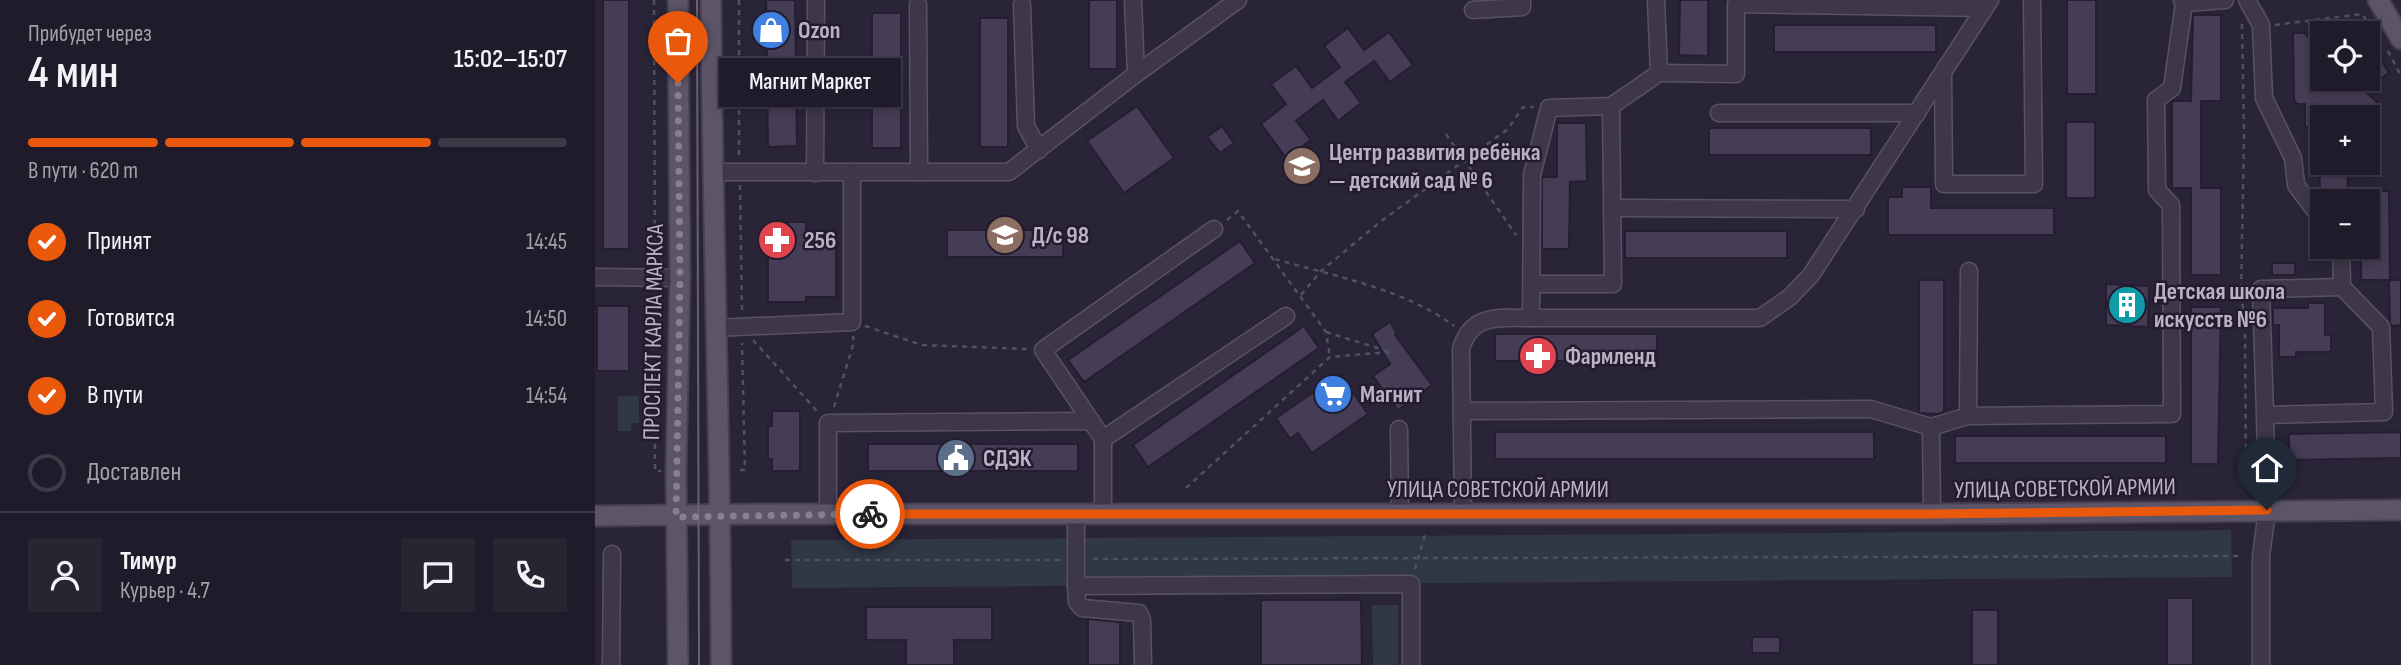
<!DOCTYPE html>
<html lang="ru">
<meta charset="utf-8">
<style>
body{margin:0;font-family:"Sofia Sans Condensed",sans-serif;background:#282432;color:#f1f3f6;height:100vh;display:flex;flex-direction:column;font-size:26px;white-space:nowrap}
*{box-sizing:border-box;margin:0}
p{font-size:23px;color:#a2a1a8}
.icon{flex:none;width:38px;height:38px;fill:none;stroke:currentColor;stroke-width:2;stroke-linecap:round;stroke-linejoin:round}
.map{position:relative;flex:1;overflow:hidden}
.panel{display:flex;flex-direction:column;background:#201b2a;width:595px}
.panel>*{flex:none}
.buttons{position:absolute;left:1715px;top:21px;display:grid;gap:14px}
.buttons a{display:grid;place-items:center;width:70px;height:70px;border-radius:0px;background:#201b2a;box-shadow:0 4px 10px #0003,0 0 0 2px #3d3947;font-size:35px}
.pin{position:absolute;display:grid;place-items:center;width:60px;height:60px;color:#fff;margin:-72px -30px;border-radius:50% 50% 50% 0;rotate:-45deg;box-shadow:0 0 7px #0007}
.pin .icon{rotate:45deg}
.courier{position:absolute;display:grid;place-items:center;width:70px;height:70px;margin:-35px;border:5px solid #ea580c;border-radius:50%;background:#fff;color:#222;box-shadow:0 2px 9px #0007}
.bubble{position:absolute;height:49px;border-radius:0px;background:#201b2a;box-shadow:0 4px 10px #0003,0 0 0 2px #3d3947;font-size:23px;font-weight:600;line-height:49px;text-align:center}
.overview em{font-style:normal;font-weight:600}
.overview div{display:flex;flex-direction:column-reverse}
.overview{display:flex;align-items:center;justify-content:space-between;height:119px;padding:0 28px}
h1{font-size:46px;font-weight:600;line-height:52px}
.bar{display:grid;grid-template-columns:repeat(4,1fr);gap:10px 7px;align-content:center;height:84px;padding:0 28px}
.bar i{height:9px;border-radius:5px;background:#3d3947}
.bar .selected{background:#ea580c}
.bar p{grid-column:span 4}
.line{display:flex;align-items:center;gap:18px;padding:0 28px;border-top:2px solid #3d3947}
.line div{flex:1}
.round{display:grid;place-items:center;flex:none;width:74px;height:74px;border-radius:0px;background:#282432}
ol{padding:0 28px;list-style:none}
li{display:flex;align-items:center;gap:21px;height:77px}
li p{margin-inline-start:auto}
li .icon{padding:7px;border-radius:50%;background:#ea580c;color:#fff;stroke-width:4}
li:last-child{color:#a2a1a8}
li i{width:38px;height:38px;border:4px solid #3d3947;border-radius:50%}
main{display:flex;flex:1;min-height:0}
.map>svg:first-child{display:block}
</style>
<main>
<section class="panel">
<div class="overview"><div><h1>4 мин</h1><p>Прибудет через</p></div><em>15:02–15:07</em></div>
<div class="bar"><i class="selected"></i><i class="selected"></i><i class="selected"></i><i></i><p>В пути · 620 m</p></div>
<ol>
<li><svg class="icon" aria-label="check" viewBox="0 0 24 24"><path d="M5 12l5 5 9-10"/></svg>Принят<p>14:45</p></li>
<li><svg class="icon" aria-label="check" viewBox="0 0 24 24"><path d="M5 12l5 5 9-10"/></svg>Готовится<p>14:50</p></li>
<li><svg class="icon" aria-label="check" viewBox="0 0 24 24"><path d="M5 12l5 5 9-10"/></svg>В пути<p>14:54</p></li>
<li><i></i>Доставлен</li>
</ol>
<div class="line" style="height:126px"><a class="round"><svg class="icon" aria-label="person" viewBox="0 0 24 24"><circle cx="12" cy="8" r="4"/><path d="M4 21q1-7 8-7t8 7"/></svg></a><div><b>Тимур</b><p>Курьер · 4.7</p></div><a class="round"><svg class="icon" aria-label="chat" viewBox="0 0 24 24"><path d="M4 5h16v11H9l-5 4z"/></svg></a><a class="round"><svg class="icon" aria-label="phone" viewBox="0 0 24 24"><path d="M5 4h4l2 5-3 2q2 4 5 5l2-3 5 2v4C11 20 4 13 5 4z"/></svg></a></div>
</section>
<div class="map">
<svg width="1806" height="665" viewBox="0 0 1806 665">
<rect width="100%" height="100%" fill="#2a2438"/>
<g fill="#303746">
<path d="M23,396H44V423H36V431H23Z"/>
<path d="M1636,530L1637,577L197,588L196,540Z"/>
<path d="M777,605H803V665H778Z"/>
</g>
<g fill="#453d56" stroke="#241e30" stroke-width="2">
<rect x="8" y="0" width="26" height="249"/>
<path d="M171,0H200L202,146L173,147Z"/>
<rect x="494" y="0" width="28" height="69"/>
<path d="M1085,0H1113V56L1084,55Z"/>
<rect x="1472" y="0" width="29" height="94"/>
<rect x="277" y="13" width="29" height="135"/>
<path d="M1598,15H1626V101H1606V188H1626V275H1596V188H1577V101H1596Z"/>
<rect x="385" y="18" width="28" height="129"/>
<rect x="1179" y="25" width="162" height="27"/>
<path d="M753,28L769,50L794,32L818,65L795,82L779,61L750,82L766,103L743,121L728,100L701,121L716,140L691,158L666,124L691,104L676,84L701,66L717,88L745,67L729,46Z"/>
<path d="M1698,33H1709L1727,50V79H1757L1783,103V117H1727V127H1710V104H1702L1699,99Z"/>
<path d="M1782,53L1794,73L1783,80L1773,63V59Z"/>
<path d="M542,106L579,158L529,193L492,141Z"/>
<rect x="1471" y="122" width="29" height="76"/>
<path d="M962,123H991L992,181L975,182L974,249H947V177H962Z"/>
<path d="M627,126L639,143L625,153L612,137Z"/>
<rect x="1114" y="128" width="162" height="27"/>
<path d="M1724,163H1752L1753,191L1725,192Z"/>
<path d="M1307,187H1336V208H1459V235H1293V197H1307Z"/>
<path d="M1773,191H1794L1795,280H1766V247H1773Z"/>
<path d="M173,222H211V232H241V297H211V302H173Z"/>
<rect x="352" y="230" width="116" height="27"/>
<rect x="1030" y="231" width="162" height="27"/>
<path d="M645,241L660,263L489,382L473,360Z"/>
<rect x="1677" y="263" width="23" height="12"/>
<path d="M1324,280H1349V412L1343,414L1324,413Z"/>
<path d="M1794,280H1806V325L1796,326L1795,323Z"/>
<path d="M1511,284L1554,286L1553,327L1511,325Z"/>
<path d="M1713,303H1730V335H1736V352H1701V357H1684V325H1678V308H1713Z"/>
<rect x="2" y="306" width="32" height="65"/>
<path d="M1596,307H1626L1623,464H1596Z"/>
<path d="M795,322L802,334L800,335L837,385L803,410L778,376L795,364L777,334Z"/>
<path d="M709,326L724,348L553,467L538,445Z"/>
<rect x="900" y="334" width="162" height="27"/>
<path d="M745,374L773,414L717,453L703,433L695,439L681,418Z"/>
<path d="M177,411H205V471H177V459H173V426H177Z"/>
<rect x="900" y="432" width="379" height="27"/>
<path d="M1806,432V458L1694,460V434Z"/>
<rect x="1360" y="436" width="211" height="27"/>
<rect x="273" y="444" width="210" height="27"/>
<rect x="1572" y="598" width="26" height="67"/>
<path d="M666,600H766L767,665H666Z"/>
<path d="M271,607H397V640H359V665H311V640H271Z"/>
<rect x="1377" y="610" width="26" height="55"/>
<path d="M493,619L525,622V665H493Z"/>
<rect x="1157" y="637" width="28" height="16"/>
</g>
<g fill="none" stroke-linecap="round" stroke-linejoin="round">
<defs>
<g id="minor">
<path d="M538,0L541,74"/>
<path d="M1652,0L1666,25L1669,98L1698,158L1701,185L1727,220"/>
<path d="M1589,3L1630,0"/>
<path d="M323,5L324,172"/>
<path d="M427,5L431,126L444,150"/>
<path d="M878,10L927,7V0"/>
<path d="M1064,73L1141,74V4L1390,8"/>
<path d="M1348,73L1349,184H1439L1437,0"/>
<path d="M1124,113H1322"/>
<path d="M117,172H414L541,74L643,0"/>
<path d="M220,173L221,0"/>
<path d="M1017,208L1261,209"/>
<path d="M0,277L85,278"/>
<path d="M938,284H1018L1016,106"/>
<path d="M936,318H1165L1195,297L1216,275L1395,0"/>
<path d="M120,328L257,322V174"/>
<path d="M867,411L1276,409L1336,427L1337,514"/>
<path d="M1670,415L1666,289L1747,287"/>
<path d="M1373,416L1374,271"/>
<path d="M496,421L448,350L619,229"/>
<path d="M1336,427L1373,416L1577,414L1576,205L1562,190L1561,100L1577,88L1589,3L1587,0"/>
<path d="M804,429L805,514"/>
<path d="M508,439L691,316"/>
<path d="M233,514V423L496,421L508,439V514"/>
<path d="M481,514V586L816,584V665"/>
<path d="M868,514L866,349C876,313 905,318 936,318L937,175L954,108L1016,106L1064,73L1061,0"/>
<path d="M481,586L482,602L487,608L544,613L547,620L548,665"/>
<path d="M16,665L17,554"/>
<path d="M1666,665V556L1672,511L1670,415L1789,412L1786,327L1747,287L1746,247"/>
</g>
<g id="major">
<path d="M116,0C117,222 126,443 126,665"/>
<path d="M1783,0L1806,39"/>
<path d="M0,516L164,514H1337L1806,510"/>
<path d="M83,665L81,471L85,278L83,0"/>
</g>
</defs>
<use href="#minor" stroke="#585264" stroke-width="19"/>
<use href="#major" stroke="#464052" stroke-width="23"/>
<g stroke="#4f5262" stroke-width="2.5" stroke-dasharray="5 5" stroke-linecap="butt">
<path d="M59,0L60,263"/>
<path d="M144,0V158"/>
<path d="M1647,24L1649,136L1646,293L1650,324L1651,487"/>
<path d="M1680,25L1767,14L1785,40"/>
<path d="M1793,51L1806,76"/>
<path d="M851,134L921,235"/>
<path d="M145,185L147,312"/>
<path d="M632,220L643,211L731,332L735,357"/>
<path d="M680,259C738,276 810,289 859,326"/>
<path d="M60,294V471H66"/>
<path d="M706,295L725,272L785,222L913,129L928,107H939"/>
<path d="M270,326L327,345L432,349"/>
<path d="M731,332L792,351"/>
<path d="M158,340L222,411"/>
<path d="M239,407L259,342L258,336"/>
<path d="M145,470H150L147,343"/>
<path d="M591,488L735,357L794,352"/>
<path d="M498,559L1646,556"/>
<path d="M190,560H466"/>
<path d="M820,569L831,532"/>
</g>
<use href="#minor" stroke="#3d3749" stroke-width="16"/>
<use href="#major" stroke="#5c5569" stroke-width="19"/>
<path stroke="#686176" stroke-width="2" d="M102,0L104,665"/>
</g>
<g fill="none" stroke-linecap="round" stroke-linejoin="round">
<path stroke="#878094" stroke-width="7" stroke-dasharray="0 12.6" d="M83,83L85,278L81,517L275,514"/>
<path stroke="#ea580c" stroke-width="9" d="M275,514H1337L1672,510"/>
</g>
<defs>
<symbol id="shop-disc" viewBox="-11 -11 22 22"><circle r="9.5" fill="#3f7fe0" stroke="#221c2e"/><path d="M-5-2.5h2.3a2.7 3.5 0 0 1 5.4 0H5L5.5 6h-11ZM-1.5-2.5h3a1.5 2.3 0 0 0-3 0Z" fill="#fff"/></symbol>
<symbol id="school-disc" viewBox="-11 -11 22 22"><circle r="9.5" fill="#8d6e63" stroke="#221c2e"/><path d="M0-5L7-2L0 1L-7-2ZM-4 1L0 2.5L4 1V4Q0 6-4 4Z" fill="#fff"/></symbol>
<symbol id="pharmacy-disc" viewBox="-11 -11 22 22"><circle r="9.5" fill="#e0444e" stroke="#221c2e"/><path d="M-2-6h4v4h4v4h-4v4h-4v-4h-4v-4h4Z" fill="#fff"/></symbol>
<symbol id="building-disc" viewBox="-11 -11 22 22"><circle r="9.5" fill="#0f9aa8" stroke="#221c2e"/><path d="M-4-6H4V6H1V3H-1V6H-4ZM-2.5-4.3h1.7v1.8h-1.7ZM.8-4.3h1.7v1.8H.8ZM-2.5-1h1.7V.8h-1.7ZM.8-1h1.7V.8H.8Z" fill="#fff"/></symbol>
<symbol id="supermarket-disc" viewBox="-11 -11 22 22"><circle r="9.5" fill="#3f7fe0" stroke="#221c2e"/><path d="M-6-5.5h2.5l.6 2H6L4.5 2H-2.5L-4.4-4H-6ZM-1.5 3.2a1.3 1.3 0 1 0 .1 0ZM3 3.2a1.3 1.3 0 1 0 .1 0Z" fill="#fff"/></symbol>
<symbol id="civic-disc" viewBox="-11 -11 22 22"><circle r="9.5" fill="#5c6f8a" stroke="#221c2e"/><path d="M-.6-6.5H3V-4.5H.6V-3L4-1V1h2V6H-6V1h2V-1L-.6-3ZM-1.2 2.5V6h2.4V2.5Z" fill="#fff"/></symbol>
</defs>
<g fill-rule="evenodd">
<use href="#shop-disc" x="154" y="8" width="44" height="44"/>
<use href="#school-disc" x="685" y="144" width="44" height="44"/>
<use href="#school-disc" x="388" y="213" width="44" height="44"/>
<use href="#pharmacy-disc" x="160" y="218" width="44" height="44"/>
<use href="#building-disc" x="1510" y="283" width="44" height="44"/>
<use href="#pharmacy-disc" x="921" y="334" width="44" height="44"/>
<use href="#supermarket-disc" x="716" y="372" width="44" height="44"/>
<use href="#civic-disc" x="339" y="436" width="44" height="44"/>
</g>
<g text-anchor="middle" stroke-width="5" stroke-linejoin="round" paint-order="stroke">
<g font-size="24" font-weight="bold" fill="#b9b2c5" stroke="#221c2e" text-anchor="start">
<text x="203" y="38">Ozon</text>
<text x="734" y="160">Центр развития ребёнка<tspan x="734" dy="28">— детский сад № 6</tspan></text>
<text x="437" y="243">Д/с 98</text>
<text x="209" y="248">256</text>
<text x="1559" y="299">Детская школа<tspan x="1559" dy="28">искусств №6</tspan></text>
<text x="970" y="364">Фармленд</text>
<text x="765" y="402">Магнит</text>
<text x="388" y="466">СДЭК</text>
</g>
<g font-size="24" fill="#b9b2c5" stroke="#221c2e">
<text transform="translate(58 332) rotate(-89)" y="8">ПРОСПЕКТ КАРЛА МАРКСА</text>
<text transform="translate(1470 488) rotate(-1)" y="8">УЛИЦА СОВЕТСКОЙ АРМИИ</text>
<text x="903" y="497">УЛИЦА СОВЕТСКОЙ АРМИИ</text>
</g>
</g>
</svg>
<div class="buttons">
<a><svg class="icon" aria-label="locate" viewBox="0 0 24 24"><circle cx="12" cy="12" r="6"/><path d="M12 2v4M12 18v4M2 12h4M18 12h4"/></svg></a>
<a>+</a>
<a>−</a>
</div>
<div class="pin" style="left:83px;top:83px;background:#ea580c"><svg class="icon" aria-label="bag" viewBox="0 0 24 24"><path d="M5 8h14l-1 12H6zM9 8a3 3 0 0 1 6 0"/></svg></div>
<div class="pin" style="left:1672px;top:510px;background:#1f2937"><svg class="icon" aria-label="home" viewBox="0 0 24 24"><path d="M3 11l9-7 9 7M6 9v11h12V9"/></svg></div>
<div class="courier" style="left:275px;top:514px"><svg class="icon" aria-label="bike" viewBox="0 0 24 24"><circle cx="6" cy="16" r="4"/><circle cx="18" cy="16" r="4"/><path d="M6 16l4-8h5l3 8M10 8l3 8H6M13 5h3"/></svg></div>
<div class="bubble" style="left:124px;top:58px;width:182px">Магнит Маркет</div>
</div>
</main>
